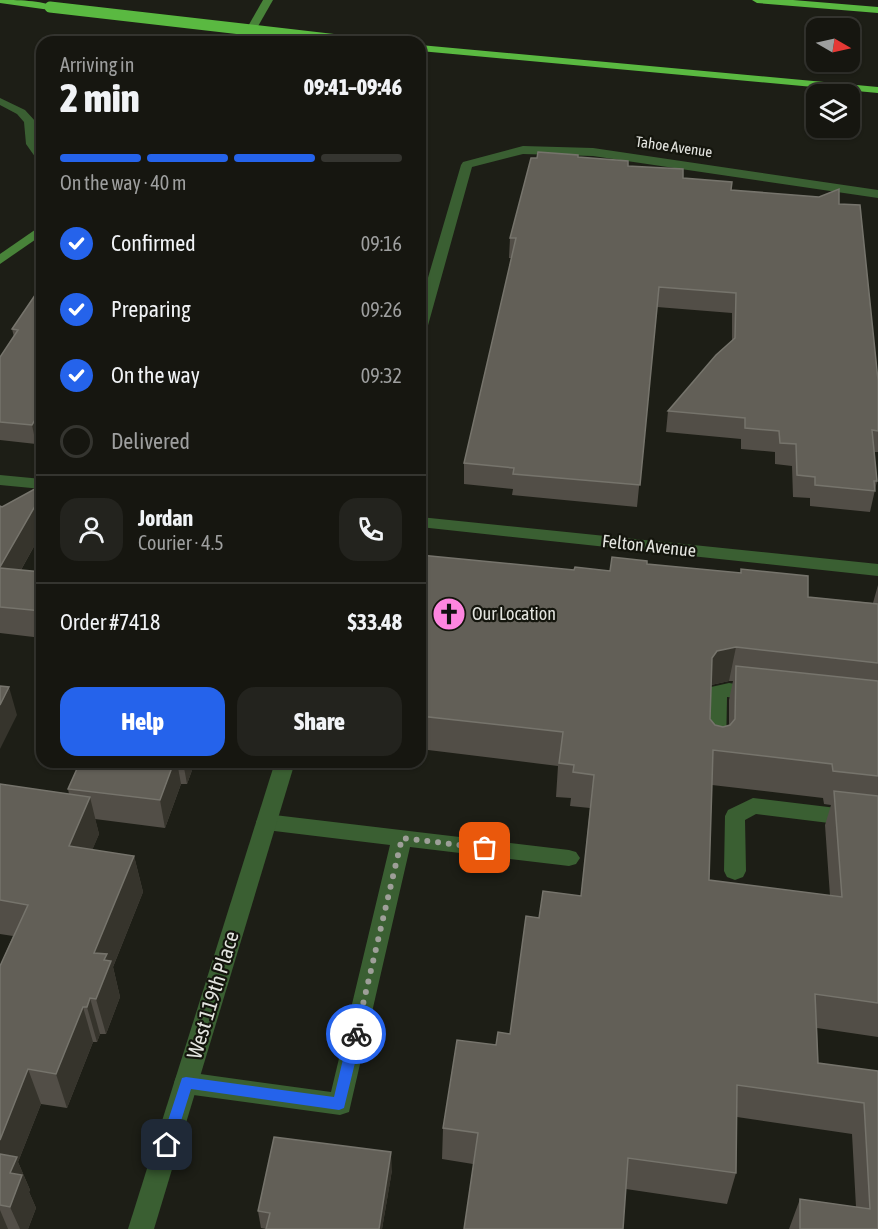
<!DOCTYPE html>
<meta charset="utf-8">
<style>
body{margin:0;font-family:"Asap Condensed",sans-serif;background:#23231e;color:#f1f3f6;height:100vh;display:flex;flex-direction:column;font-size:22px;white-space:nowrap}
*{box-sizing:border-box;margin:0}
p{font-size:20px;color:#9e9f9f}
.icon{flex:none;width:33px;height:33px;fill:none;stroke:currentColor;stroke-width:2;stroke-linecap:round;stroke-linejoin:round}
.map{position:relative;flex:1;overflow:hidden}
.sheet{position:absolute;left:36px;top:36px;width:390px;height:732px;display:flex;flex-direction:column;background:#161610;border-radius:18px;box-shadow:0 2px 4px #0004,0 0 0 2px #353530}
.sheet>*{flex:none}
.needle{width:39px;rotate:99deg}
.buttons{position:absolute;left:806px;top:18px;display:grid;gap:12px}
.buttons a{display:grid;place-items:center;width:54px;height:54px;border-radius:12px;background:#161610;box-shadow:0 2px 4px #0004,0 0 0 2px #353530;font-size:30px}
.pin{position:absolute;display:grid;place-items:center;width:51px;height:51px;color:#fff;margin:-26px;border-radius:12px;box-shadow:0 3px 9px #0006}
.courier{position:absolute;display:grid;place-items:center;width:60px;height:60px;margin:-30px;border:4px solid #2563eb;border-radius:50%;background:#fff;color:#222;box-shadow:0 2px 8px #0007}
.overview em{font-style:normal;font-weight:800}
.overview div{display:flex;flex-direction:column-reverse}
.overview{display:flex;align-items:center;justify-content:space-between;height:102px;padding:0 24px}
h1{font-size:39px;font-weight:800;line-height:45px}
.bar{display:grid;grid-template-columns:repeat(4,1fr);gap:9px 6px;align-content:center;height:72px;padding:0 24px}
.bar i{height:8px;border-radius:4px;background:#353530}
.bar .active{background:#2563eb}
.bar p{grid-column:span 4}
.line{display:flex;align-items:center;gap:15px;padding:0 24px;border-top:2px solid #353530}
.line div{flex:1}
.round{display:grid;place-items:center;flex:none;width:63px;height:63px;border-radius:18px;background:#23231e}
ol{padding:0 24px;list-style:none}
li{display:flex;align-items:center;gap:18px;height:66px}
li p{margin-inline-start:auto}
li .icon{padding:6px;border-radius:50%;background:#2563eb;color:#fff;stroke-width:4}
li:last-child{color:#9e9f9f}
li i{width:33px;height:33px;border:3px solid #353530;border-radius:50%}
.primary-button{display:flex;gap:12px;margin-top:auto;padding:12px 24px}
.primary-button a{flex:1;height:69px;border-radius:18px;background:#2563eb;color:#fff;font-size:24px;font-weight:800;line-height:69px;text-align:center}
.primary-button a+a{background:#23231e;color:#f1f3f6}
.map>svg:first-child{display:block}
</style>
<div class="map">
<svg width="878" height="1229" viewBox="0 0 878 1229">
<rect width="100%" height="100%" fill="#1d1e16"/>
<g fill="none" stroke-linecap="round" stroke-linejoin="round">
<g fill="#3a5f32" fill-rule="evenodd">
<path d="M729,683L761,688L764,693L761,698L754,700L727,697L726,751L723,756L716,758L709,756L706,751L708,692L711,687Z"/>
<path d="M753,798L878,813V829L756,814L745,820L746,871L743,877L735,880L727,877L724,871L725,816L728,810Z"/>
<path d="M266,814L569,850L576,852L580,858L576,864L569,866L410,847L349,1112L340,1115L186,1094L177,1091L174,1083L177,1075L186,1072L331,1092L390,845L266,830L259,828L256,822L259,816Z"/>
</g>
<g fill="#3a5f32" fill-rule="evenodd">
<path d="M0,98L25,110L36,122L38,144L42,150V162L38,161L26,144L24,122L17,114L0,105Z"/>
<path d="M523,146L593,148L878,190V198L593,156L523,154L472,167L427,329L420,333V305L461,165L463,162Z"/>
<path d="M0,475L42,479V489L0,485Z"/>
<path d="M420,517L878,564V576L420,527Z"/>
<path d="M275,762H295L154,1229H128Z"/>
</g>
<g fill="#488339" fill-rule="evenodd">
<path d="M263,0H273L249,42H239Z"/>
<path d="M42,225V235L0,264V254Z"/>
</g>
<g fill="#5ab941" fill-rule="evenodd">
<path d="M0,0C16,0 42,0 55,7L50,10L0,3Z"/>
<path d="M752,0H793L878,7V13L757,3Z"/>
<path d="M420,45L878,87V93L420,51Z"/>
</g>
<path stroke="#5ab941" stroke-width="11" d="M50,7L355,42"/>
</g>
<g fill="#524e47" fill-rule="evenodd">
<path d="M578,157L628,166L731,190L839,204L878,380V452H874L877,481L870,512L810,506V498L793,497L792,466L775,464V452L741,449V439L666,432L668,411L732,341V313L657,307L637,507L512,495L513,489L464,484V463L512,258H509L510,238L537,158Z"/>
<path d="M42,285V434L36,444L0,440V357L14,337L12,329Z"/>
<path d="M42,485V532L21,570L42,572V638L0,633V506L2,507Z"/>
<path d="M420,556L574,570L610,571L647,564L741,573V569L808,597L873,603L878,585V1037L817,1028L818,1063L878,1071V1229H789L800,1199L856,1207L852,1134L737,1117L736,1173L727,1204L626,1189L442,1159L443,1128L496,1045L510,1034L539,918L581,896L590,808L570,806L571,798L556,797L558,766L420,749ZM729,681H733L729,700V726L723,727L715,725L710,719L711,685ZM712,785L823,798L824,804L831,805L825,825L830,896L709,880Z"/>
<path d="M80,762H195L187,784H181L165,828L95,819L99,834L92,850L134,856L143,892L113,967L120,997L106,1034H100L97,1042H93L67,1108L41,1104L18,1162L30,1190L29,1192L36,1208L28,1229H0V966L13,936L0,934V784L69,794L68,789Z"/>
<path d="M392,1170L382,1229H266L261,1228L258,1211Z"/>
</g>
<g fill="#36342c">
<path d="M42,408V434L36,444L32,425Z"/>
<path d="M42,494V532L7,595L0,567Z"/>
<path d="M736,647L729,681L711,685L712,658L717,651Z"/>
<path d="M9,687L17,715L0,749V705Z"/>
<path d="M174,762H177L181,784L165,828L160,800Z"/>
<path d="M183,762H195L187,784Z"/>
<path d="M90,797L99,834L79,882L69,846Z"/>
<path d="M134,856L143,892L113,967L120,997L106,1034L96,999L94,953Z"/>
<path d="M90,998L100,1034L97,1042L87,1007Z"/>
<path d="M83,1007L93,1042L67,1108L56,1074Z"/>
<path d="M28,1069L41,1104L18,1162L30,1190L29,1192L36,1208L28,1229H20L10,1207L0,1166V1140Z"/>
<path d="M391,1152L392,1170L382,1229H379Z"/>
<path d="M0,1210L8,1229H0Z"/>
</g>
<g fill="#625f57" stroke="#76746c" stroke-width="1.5">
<path d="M538,152L578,155V157L628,161V166L683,169V178L732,182L731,190L819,197L839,189V204L860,205L878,380V431L872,430L877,481H874L875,491L815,485V477L797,475L796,444L780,443L779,431L745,428V418L668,411L716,355L735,338L736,293L659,287L640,485L513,474L514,468L464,463L516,238H510L531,158H537Z"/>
<path d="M42,285V408L32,425L0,422V357L18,330L12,329Z"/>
<path d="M42,485V494L0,567V506L2,507Z"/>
<path d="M420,555L574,570L575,567L610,571L612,557L647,561V564L741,573V569L808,576V597L878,604V663L736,647L717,651L712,658L710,719L715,725L723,727L730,725L735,719L736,666L878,681V776L833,771L832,764L713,750L709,880L842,897L834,791L878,796V1003L815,994L818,1063L878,1071V1229H800V1199L870,1209L864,1103L737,1085L736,1173L628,1158L623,1229H464L478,1133L443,1128L457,1040L496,1045L498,1032L510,1034L526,916L539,918L543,891L581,896L594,775L573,772L574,765L559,763L563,732L420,716Z"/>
<path d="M0,568L42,572V611L0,607Z"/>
<path d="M0,686L9,687L0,705Z"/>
<path d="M80,762H174L160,800L68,789Z"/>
<path d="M0,784L90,797L69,846L134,856L94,953L107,954L104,960L111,961L96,999L90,998L87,1007H83L56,1074L28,1069L0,1140V966L28,905L0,900Z"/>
<path d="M274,1137L391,1152L379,1229H266L270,1213L258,1211Z"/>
<path d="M0,1154L17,1157L10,1173L22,1175L10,1207L0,1205Z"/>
</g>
<path fill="#2563eb" d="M356,1028L362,1034L344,1108L339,1110L191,1089L172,1150L167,1152L162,1150L160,1145L182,1078L186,1077L334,1097L349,1034Z"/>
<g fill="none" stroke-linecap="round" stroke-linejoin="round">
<path stroke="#9e9f99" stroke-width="6" stroke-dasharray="0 10.8" d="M356,1034L402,838L485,848"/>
</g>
<defs>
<symbol id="church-disc" viewBox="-11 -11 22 22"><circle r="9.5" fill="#fe85e0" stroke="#14150d"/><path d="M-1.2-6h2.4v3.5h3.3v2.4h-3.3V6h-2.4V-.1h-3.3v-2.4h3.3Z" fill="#111"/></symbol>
</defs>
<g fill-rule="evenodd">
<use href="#church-disc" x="430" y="595" width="38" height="38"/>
</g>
<g text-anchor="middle" stroke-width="4.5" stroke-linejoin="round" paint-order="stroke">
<g font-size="15" fill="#e4e5e0" stroke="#14150d">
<text transform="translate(674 147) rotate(8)" y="5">Tahoe Avenue</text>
</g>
<g font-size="18" fill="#e4e5e0" stroke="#14150d">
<text transform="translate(649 546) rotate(6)" y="6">Felton Avenue</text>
</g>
<g font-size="18" fill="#e4e5e0" stroke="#14150d" text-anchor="start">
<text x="472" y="620">Our Location</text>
</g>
<g font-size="21" fill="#e4e5e0" stroke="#14150d">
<text transform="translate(213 995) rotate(-73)" y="7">West 119th Place</text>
</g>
</g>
</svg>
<div class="buttons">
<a><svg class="needle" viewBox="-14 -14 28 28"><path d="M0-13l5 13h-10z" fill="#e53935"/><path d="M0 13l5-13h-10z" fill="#9e9f9f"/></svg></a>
<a><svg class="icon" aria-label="layers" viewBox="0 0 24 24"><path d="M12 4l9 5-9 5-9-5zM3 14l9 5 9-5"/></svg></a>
</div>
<div class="pin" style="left:485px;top:848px;background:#ea580c"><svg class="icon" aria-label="bag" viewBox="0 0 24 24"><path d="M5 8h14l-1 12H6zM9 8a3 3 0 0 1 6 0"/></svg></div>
<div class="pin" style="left:167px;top:1145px;background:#1f2937"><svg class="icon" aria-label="home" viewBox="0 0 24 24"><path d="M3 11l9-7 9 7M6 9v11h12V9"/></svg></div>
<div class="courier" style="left:356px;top:1034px"><svg class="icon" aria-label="bike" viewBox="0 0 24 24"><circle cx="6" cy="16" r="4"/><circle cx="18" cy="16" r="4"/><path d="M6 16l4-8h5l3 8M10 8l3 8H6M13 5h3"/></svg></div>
<section class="sheet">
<div class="overview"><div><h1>2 min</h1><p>Arriving in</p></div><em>09:41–09:46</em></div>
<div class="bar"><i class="active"></i><i class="active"></i><i class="active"></i><i></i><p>On the way · 40 m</p></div>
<ol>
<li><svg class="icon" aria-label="check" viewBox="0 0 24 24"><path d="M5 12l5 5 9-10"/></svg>Confirmed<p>09:16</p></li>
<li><svg class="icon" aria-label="check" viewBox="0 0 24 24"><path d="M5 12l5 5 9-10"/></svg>Preparing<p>09:26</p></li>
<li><svg class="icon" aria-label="check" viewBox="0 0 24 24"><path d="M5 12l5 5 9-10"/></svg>On the way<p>09:32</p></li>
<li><i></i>Delivered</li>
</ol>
<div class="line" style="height:108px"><a class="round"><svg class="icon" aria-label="person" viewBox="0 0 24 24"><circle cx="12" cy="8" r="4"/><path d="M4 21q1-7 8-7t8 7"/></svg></a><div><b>Jordan</b><p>Courier · 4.5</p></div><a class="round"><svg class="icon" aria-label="phone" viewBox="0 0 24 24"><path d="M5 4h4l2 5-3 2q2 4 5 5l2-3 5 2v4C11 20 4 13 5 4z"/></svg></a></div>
<div class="line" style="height:78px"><div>Order #7418</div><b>$33.48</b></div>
<div class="primary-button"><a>Help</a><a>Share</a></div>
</section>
</div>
